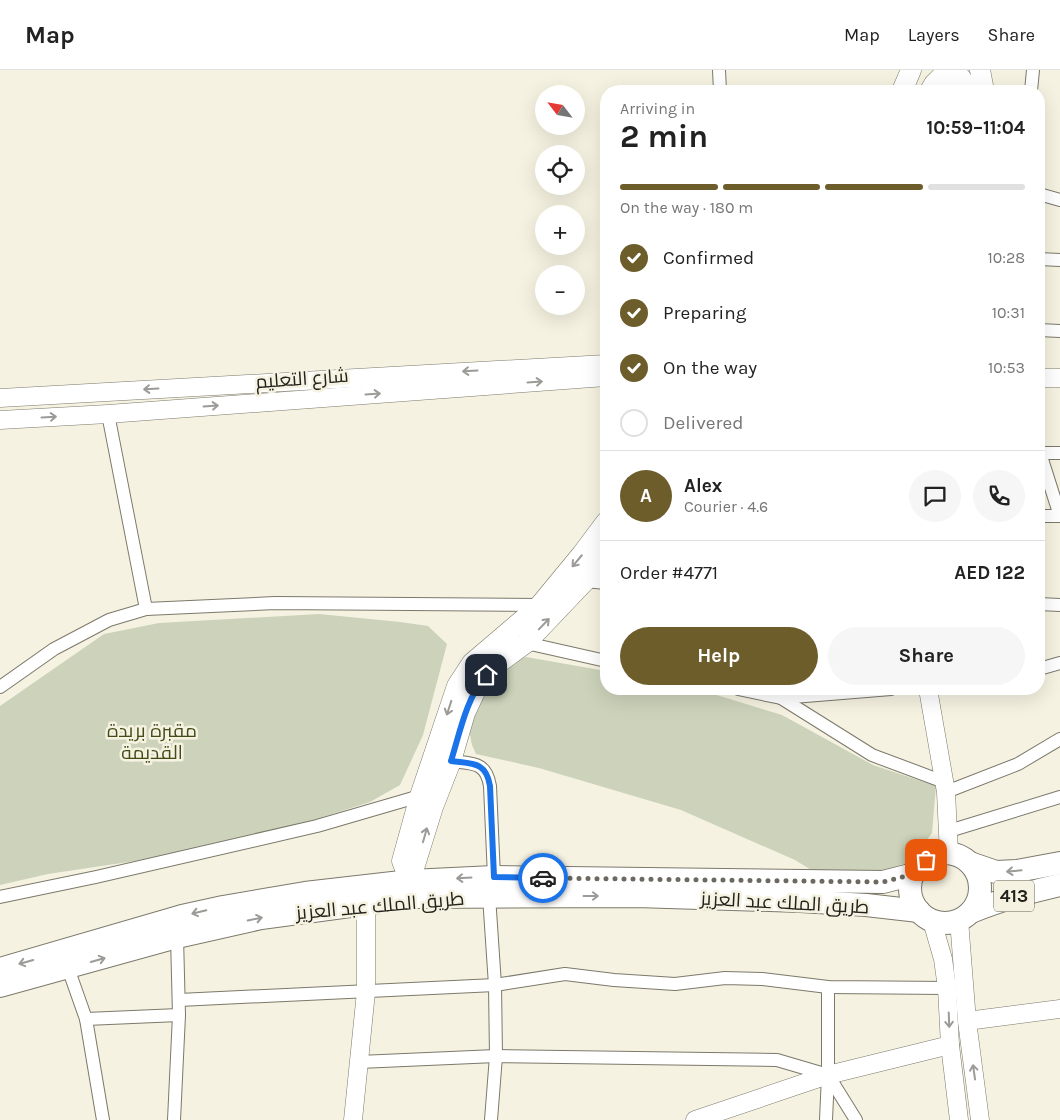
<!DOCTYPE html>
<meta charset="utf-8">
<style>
body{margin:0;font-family:Karla,Cairo,sans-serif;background:#f6f6f6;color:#222;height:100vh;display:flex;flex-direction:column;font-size:19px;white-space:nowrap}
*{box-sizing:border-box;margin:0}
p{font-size:16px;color:#767676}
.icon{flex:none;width:28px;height:28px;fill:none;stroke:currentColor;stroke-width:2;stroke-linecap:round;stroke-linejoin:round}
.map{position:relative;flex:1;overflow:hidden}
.drawer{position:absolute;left:600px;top:15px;width:445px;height:610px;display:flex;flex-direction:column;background:#fff;border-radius:20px;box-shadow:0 5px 20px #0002}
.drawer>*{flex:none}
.needle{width:32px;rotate:301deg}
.buttons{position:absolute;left:535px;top:15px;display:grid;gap:10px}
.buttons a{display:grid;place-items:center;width:50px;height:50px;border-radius:50%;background:#fff;box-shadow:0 5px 20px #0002;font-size:25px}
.pin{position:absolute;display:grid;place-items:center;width:42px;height:42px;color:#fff;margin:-21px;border-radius:10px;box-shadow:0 2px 8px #0006}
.courier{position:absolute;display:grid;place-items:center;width:50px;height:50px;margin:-25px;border:4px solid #1a73e8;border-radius:50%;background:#fff;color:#222;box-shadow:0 1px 6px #0007}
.summary em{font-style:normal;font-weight:700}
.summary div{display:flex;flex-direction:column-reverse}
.summary{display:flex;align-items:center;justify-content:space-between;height:85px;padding:0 20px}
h1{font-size:32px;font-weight:700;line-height:38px}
.bar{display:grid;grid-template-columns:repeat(4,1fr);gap:8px 5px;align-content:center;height:60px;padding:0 20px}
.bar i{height:6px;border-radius:4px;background:#e0e0e0}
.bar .selected{background:#6c5d2b}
.bar p{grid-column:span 4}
.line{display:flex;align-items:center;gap:12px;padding:0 20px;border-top:1px solid #e0e0e0}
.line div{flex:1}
.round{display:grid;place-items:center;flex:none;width:52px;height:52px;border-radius:26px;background:#f6f6f6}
ol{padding:0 20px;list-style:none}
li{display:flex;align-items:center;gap:15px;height:55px}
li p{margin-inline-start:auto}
li .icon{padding:5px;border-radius:50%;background:#6c5d2b;color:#fff;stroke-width:4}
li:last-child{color:#767676}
li i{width:28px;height:28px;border:2px solid #e0e0e0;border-radius:50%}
.primary-button{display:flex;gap:10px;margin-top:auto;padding:10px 20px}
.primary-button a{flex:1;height:58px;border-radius:30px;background:#6c5d2b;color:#fff;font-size:20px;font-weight:700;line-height:58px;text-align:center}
.primary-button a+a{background:#f6f6f6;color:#222}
header{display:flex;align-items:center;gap:30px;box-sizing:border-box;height:70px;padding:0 25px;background:#fff;border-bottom:1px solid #e0e0e0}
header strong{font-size:24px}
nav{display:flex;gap:28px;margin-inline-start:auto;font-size:18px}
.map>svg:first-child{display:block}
</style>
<header>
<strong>Map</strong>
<nav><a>Map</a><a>Layers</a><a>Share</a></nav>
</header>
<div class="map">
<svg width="1060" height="1050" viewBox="0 0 1060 1050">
<rect width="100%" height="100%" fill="#f5f2e1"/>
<g fill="#ccd3ba">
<path d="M319,544L400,552L428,556L447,574L423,665L400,715L370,732L266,765L135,791L48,804L0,815V636L104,564L159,553Z"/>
<path d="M526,587L606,601V619H697L782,645L873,695L936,716L932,763L911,791L878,803H816L795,790L681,740L539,698L476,684L472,675L469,660L476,629L505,596Z"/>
</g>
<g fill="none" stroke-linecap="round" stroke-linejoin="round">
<defs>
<g id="street">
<path d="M719,0L720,21"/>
<path d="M1031,21L1033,0"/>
<path d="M1039,124L1060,130"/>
<path d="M1039,189L1060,190"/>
<path d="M1039,260L1060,261"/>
<path d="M108,344L146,539"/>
<path d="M1039,383H1060"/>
<path d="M1040,383L1060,446"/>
<path d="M1039,446H1060"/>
<path d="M585,511L606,513"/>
<path d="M1039,534L1060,535"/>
<path d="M526,573L606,591"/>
<path d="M1039,599L1060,593"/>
<path d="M0,617L54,579L109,550L146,539L275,533L540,535"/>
<path d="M738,619L781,628L891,619"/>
<path d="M781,628L872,685L944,712"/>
<path d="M451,691C472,694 486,691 490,716L494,807"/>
<path d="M946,722L1018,694L1060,669"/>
<path d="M949,761L1060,727"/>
<path d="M489,826L495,915L496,986L491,1050"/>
<path d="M0,827L96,807L317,756L420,726"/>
<path d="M68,898L86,949L103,1050"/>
<path d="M179,930L495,915L565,904L614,910L675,914L725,908L762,909L828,917L947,918"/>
<path d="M86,949L179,945"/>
<path d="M359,992L496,986L777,990L828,1005L856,1050"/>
<path d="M174,1050L179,945L177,867"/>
<path d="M826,1050L828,1005V917"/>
</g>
<g id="secondary">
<path d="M1039,308H1060"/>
<path d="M0,328L606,294"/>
<path d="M0,350L108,344L606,307"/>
<path d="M928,619L946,722L949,784"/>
<path d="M959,850L967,951L980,1050"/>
<path d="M932,851L943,889L947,918L950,975L959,1050"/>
<path d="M967,951L1060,939"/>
<path d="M353,1050L366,922V833"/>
<path d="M695,1050L828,1005L950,975"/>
</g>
<g id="primary">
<path d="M980,0L984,21"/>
<path d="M902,21L911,0"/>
<path d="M930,21L934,14L943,5H952L961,8L968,21"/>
<path d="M410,811L402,791L420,726L457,616L472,593L540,535L582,484L606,452"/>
<path d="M410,811L433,737L451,691L465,643L479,613L493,597L526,573L585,511L606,483"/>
</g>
<g id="highway">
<circle cx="945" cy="818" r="35"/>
<path d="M970,793L996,802L1017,801L1060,793"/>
<path d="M971,842C1000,830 1029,822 1060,815"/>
<path d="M0,899L182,846L223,837L305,823L410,811L494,807L883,812L914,804"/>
<path d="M0,916L177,867L261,848L417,827L636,826L800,831L866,835L919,841"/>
</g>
</defs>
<use href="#street" stroke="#7c796b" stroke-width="14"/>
<use href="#secondary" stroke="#7c796b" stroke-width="19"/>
<use href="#primary" stroke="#7c796b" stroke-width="21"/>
<use href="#highway" stroke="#7c796b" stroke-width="24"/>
<use href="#street" stroke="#fff" stroke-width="12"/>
<use href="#secondary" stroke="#fff" stroke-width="18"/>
<use href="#primary" stroke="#fff" stroke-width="20"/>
<use href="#highway" stroke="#fff" stroke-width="22"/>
</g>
<defs><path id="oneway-shaft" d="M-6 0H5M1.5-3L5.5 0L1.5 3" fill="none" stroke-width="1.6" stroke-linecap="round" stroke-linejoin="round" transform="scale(1.25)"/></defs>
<g stroke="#9c9b98">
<use href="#oneway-shaft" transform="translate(470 301) rotate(177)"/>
<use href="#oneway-shaft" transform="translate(535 312) rotate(-4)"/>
<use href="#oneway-shaft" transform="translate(151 319) rotate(177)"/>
<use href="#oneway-shaft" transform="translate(373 324) rotate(-4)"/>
<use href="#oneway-shaft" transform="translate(211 336) rotate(-4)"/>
<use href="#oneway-shaft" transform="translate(49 347) rotate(-3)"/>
<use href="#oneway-shaft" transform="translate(577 491) rotate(130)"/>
<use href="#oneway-shaft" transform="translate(544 554) rotate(-46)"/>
<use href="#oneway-shaft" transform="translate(449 638) rotate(108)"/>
<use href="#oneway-shaft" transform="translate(425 765) rotate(-74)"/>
<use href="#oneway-shaft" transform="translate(1014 801) rotate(175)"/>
<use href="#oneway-shaft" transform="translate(464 808) rotate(177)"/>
<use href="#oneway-shaft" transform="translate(591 826)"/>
<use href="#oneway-shaft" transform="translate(199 842) rotate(167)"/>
<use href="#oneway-shaft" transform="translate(255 849) rotate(-12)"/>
<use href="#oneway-shaft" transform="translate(98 890) rotate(-16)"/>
<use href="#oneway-shaft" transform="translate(26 892) rotate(164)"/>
<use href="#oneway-shaft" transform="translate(949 950) rotate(88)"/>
<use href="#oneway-shaft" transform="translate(974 1002) rotate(-98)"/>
</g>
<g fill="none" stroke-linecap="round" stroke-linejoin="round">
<path stroke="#6c6a60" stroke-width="5" stroke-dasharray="0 9" d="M543,808L883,812L914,804L926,790"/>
<path stroke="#1a73e8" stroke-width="6" d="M486,605C466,629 460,662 451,691C472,694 486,691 490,716L494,807L543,808"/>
</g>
<g text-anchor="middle" stroke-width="5" stroke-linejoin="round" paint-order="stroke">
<rect fill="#f5f2e1" stroke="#616056" stroke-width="1" x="994" y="810.5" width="40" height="31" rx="4"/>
<g font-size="18" font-weight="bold" fill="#22211b">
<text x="1014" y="832">413</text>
</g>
<g font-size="19" fill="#22211b" stroke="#f5f2e1">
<text transform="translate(302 308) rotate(-4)" y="7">شارع التعليم</text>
<text transform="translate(785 832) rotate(3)" y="7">طريق الملك عبد العزيز</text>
<text transform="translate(380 835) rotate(-5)" y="7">طريق الملك عبد العزيز</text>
</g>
<g font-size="19" fill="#414c17" stroke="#f5f2e1">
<text x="152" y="667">مقبرة بريدة<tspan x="152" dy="22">القديمة</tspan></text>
</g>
</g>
</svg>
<div class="buttons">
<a><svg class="needle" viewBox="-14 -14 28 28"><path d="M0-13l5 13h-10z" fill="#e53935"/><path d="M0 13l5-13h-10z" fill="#767676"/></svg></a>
<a><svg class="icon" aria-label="locate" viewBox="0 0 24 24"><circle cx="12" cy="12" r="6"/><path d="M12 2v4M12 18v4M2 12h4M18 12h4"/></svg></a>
<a>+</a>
<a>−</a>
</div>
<div class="pin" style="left:926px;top:790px;background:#ea580c"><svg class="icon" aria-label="bag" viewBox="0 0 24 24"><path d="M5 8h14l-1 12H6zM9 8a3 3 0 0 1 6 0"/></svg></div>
<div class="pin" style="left:486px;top:605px;background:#1f2937"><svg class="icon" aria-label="home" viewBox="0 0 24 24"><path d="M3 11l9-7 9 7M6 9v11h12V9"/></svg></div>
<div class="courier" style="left:543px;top:808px"><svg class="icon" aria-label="car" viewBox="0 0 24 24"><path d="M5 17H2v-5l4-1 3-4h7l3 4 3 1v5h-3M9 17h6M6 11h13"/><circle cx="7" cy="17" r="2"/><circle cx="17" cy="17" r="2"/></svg></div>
<section class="drawer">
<div class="summary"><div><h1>2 min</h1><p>Arriving in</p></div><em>10:59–11:04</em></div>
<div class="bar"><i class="selected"></i><i class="selected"></i><i class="selected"></i><i></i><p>On the way · 180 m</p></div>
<ol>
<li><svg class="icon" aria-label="check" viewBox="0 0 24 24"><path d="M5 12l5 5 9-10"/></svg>Confirmed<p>10:28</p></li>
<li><svg class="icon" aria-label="check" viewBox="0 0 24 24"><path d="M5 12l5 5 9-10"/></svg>Preparing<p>10:31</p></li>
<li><svg class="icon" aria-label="check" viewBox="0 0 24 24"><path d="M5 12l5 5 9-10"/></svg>On the way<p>10:53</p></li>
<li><i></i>Delivered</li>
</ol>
<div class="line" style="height:90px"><b class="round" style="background:#6c5d2b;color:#fff">A</b><div><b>Alex</b><p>Courier · 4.6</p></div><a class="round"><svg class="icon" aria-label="chat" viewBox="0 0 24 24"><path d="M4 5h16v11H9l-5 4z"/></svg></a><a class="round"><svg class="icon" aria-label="phone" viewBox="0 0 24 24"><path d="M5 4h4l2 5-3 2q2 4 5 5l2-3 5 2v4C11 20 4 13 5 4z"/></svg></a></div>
<div class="line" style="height:65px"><div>Order #4771</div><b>AED 122</b></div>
<div class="primary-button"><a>Help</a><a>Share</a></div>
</section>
</div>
